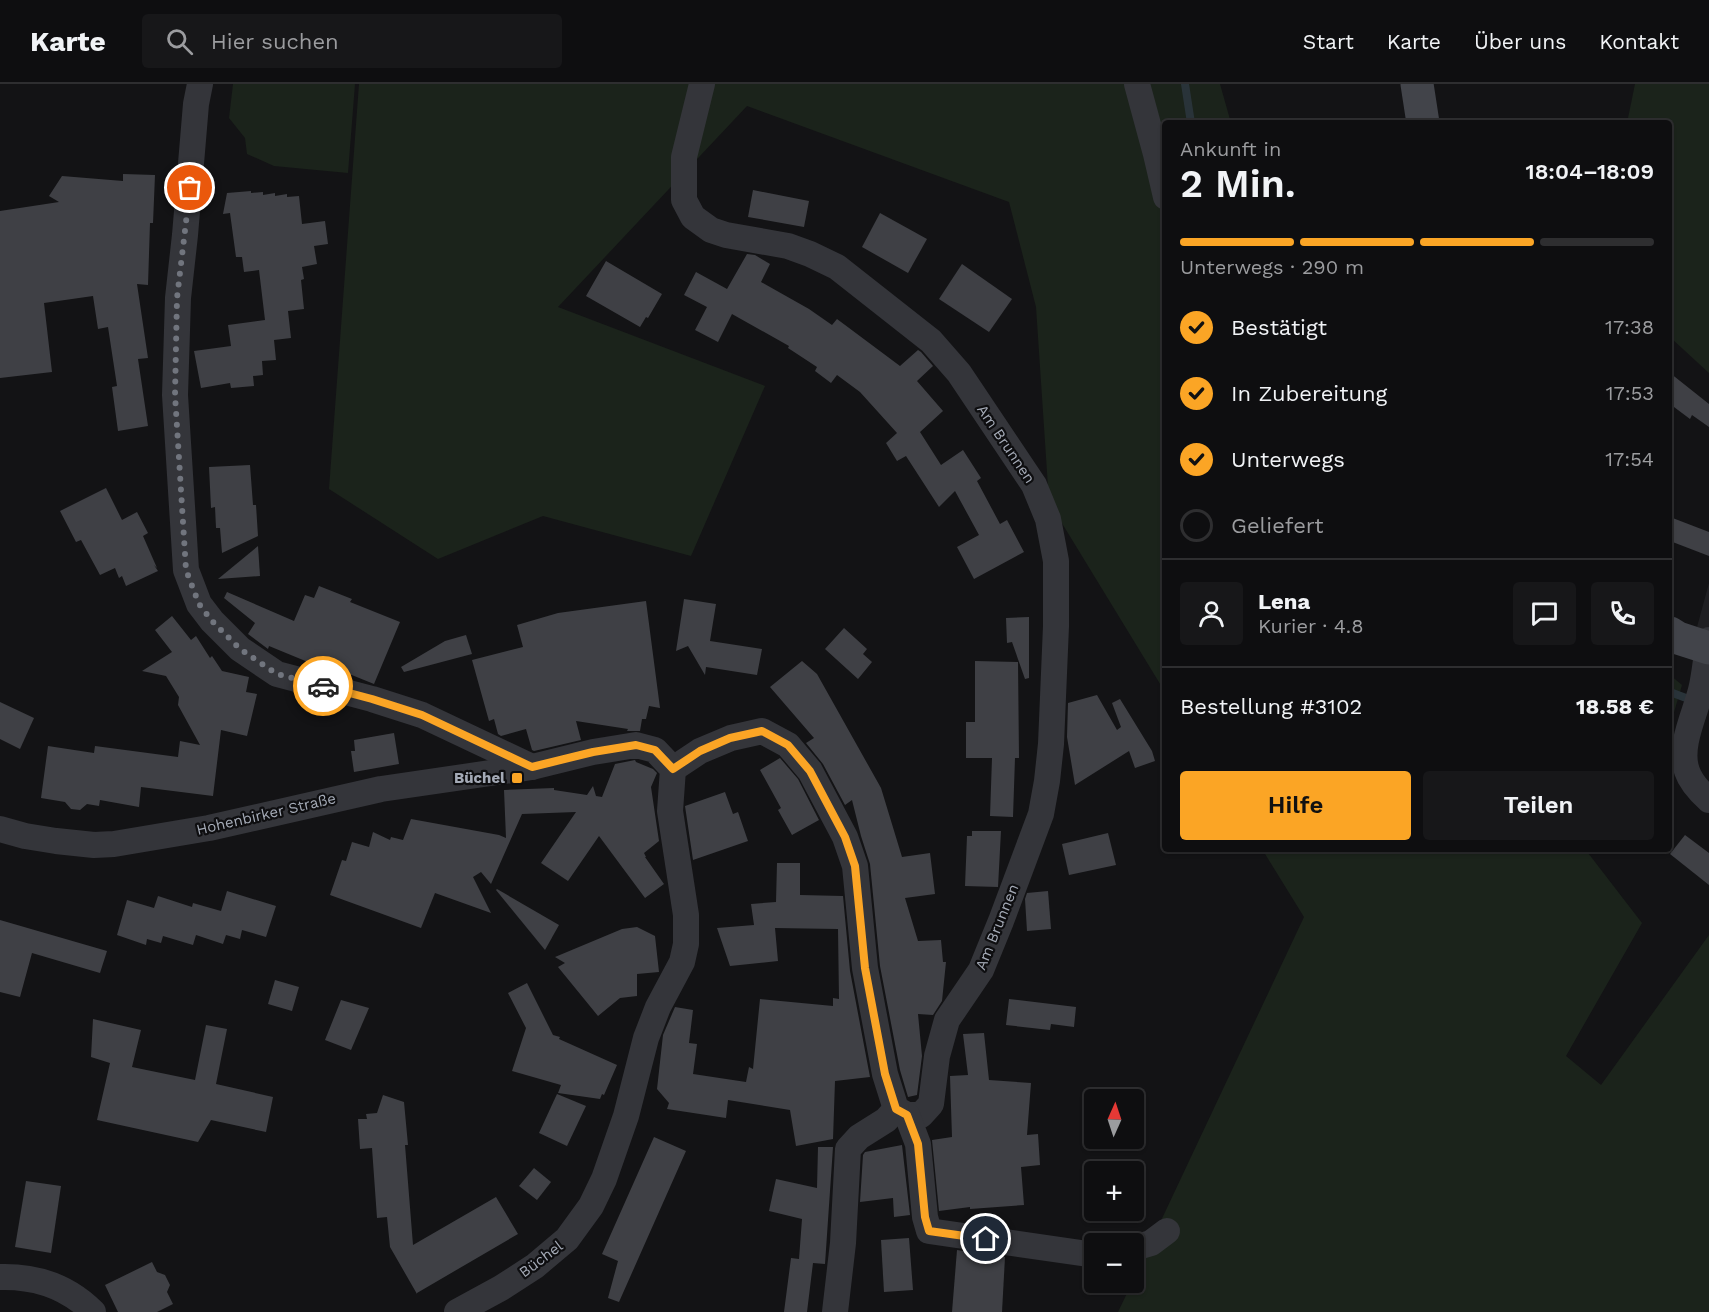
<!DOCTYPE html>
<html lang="de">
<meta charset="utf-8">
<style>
body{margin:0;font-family:"Work Sans",sans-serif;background:#171719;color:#f1f3f6;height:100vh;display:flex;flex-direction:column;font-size:22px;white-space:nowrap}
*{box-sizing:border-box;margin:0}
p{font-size:20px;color:#9b9c9f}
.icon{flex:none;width:33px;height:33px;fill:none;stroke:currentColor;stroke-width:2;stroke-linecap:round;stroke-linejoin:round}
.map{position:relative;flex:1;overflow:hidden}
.panel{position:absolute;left:1162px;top:36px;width:510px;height:732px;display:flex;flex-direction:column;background:#0e0e10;border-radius:6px;box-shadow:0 2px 4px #0004,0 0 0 2px #2e2e30}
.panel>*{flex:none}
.needle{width:39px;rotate:3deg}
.tools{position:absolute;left:1084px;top:1005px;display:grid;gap:12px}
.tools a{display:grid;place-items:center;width:60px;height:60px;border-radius:6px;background:#0e0e10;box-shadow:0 2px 4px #0004,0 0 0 2px #2e2e30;font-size:30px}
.pin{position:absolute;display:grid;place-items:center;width:51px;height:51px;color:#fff;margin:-26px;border:3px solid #fff;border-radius:50%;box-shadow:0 2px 6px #0007}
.courier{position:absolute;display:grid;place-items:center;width:60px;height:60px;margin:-30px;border:4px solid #fba525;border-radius:50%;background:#fff;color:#222;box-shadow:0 2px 8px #0007}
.overview em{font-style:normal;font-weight:600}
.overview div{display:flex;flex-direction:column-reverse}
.overview{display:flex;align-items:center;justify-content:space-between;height:102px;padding:0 18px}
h1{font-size:39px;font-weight:600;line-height:45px}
.bar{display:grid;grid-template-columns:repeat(4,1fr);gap:9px 6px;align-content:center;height:72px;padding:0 18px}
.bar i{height:8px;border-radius:4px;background:#2e2e30}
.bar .selected{background:#fba525}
.bar p{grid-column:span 4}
.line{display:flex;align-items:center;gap:15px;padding:0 18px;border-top:2px solid #2e2e30}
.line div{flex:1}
.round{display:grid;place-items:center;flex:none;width:63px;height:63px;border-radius:6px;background:#171719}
ol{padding:0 18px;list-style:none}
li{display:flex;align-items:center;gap:18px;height:66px}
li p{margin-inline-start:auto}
li .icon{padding:6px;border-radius:50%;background:#fba525;color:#111;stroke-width:4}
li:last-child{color:#9b9c9f}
li i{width:33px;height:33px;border:3px solid #2e2e30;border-radius:50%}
.button{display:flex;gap:12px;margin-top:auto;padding:12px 18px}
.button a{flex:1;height:69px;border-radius:6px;background:#fba525;color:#111;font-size:24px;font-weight:600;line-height:69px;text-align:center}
.button a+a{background:#171719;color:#f1f3f6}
header{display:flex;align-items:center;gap:36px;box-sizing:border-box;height:84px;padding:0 30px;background:#0e0e10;border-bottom:2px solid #2e2e30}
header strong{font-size:28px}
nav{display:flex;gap:33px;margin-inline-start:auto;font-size:21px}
.search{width:420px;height:54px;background:#171719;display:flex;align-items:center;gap:15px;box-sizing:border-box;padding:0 21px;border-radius:6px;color:#9b9c9f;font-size:22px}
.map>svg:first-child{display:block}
</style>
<header>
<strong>Karte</strong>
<div class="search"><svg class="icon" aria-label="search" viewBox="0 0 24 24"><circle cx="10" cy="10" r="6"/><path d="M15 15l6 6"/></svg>Hier suchen</div>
<nav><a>Start</a><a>Karte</a><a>Über uns</a><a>Kontakt</a></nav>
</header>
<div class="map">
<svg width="1709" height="1228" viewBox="0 0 1709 1228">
<rect width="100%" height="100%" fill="#131315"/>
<path fill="#1f1f22" d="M1709,499V548L1697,543Z"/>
<g fill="#1b231b">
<path d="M233,0H355L348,89L274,82L247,70L245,54L229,34Z"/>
<path d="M359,0H1220L1231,39H1166L1165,608L1049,418L1036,223L1009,118L747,22L558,223L765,302L691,472L543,432L438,475L329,405Z"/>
<path d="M1635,0H1709V289L1671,254L1670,249V39H1627Z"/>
<path d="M1670,591L1682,601L1670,642Z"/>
<path d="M1262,765H1585L1642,839L1566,972L1601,1001L1709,851V1228H1118L1132,1199L1134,1198V1194L1304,833Z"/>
</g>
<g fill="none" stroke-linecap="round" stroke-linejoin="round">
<g stroke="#293339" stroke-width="8">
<path d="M1185,0L1191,39"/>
<path d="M1670,608L1694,617"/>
</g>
</g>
<g fill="#3f4045">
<path d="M123,90L155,91L153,139H150L148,201L137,200L148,274L138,275L148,342L118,347L112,303L117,302L108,243L98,245L93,212L44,219L52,288L0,294V127L59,118L49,112L62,92L123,97Z"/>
<path d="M753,106L809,117L804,143L748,133Z"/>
<path d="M251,107V109L263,108V111L275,109V112L287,110V113L299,112L302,140L325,137L328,160L314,162L317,180L302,183L304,195L301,196L304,225L288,227L291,254L274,256L276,276L262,277L263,291L253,292L254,302L231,304L230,299L201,304L194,267L231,262L228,241L265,236L259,186L244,188L242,173H236L230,129L223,130L227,109Z"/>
<path d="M880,129L927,155L908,189L862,163Z"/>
<path d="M747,170L755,171L770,180L761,198L809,225L832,241L837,235L900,282L918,266L921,268L933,282L917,297L943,327L920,348L941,381L963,366L981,394L977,397L1000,440L1007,436L1024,468L974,495L957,463L979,451L955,407L939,423L906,372L897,377L886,359L897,349L860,308L837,291L831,299L815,287L817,283L788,264L789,262L732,230L718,258L695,246L707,223L684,211L696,188L727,205Z"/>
<path d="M606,177L662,210L648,234L646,233L640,243L586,212Z"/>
<path d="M962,180L1012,215L989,248L939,215Z"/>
<path d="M1670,289L1709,320V343L1692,331L1690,335L1670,320Z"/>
<path d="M250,381L253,421H256L258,452L222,469L220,444H216L215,423L211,424L209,383Z"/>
<path d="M106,404L122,436L137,428L148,449L143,452L157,484L154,481L158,487L126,502L122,492L119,494L115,484L100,491L81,456L76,458L60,427Z"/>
<path d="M1670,433L1709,448V472L1670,457Z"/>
<path d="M258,462L260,492L218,495Z"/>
<path d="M319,502L352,515L350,518L400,538L374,600L322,579L320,583L269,562L268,565L248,550L255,539L224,514L227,508L294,537L305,511L314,514Z"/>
<path d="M684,515L716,520L710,557L762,565L757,591L706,583L705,591L688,562L676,567Z"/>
<path d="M646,517L660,624L649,622L646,635H642L640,647H627L628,645L576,637L581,656L534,667L532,666L526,645L501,652L498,650L494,635L489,637L472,576L523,563L517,541L558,529Z"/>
<path d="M172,532L191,556L196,552L210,574L212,572L222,587L249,593L246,608L257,610L247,652L221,646L213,712L141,703L139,723L100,716L99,722L87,720L80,726L71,725L65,718L41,714L48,662L94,669L95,662L178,673L180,657L200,661L178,621L179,613L166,592L142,587L172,568L155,546Z"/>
<path d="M1029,533V594L1025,595L1012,558L1007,559L1006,534Z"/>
<path d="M844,544L867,565L863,570L872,578L858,595L825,565Z"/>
<path d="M466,551L472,570L404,588L401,583L445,557Z"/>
<path d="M802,577L817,590L881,704L902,773L930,769L935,810L905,814L918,857L941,856L943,878H946L942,917L933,931L918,930L922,972L917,1011L908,1013L900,986L880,882L870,780L861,752L852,716L845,721L823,680L806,659L814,654L770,603Z"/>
<path d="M975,577L1018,578L1019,674H1015L1013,733L990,732L992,674H966V638H975Z"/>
<path d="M1097,611L1117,646L1121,643L1112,619L1120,615L1152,667L1155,677L1135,684L1129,667L1075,701L1067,653L1068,619Z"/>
<path d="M0,618L34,634L20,665L0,655Z"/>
<path d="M394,649L399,680L354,688L351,667H355L354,656Z"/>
<path d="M780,674L798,695L819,736L792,751L778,726L781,724L760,686Z"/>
<path d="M635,676L636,678L653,685L657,689L651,703L659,757L644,769L646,773H645L664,800L645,814L599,752L568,797L541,779L576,728L522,730L491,800L481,788L473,793L491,829L435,809L421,844L330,811L342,776L346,777L352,758L369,763L373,748L390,756L391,753L403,756L411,735L499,751L506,754L504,706L554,704V706L587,711L593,702L596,712L602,713L615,680Z"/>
<path d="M725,708L733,730L738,728L748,757L693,776L685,722Z"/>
<path d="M972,747H1001L998,803L965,802L967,752H972Z"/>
<path d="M1108,749L1116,781L1069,791L1062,760Z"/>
<path d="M1685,751L1709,769V801L1670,770Z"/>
<path d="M777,779H800V811L843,812L850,887L870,993L835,997L833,1055L796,1062L790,1026L728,1016L726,1034L667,1025L669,1019L657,1005L663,951L675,923L693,926L689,959L697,960L693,990L746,998L749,983L753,985L760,915L833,922V914L839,915L838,845L775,844L778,877L730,882L717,844L754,841L751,820L776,818Z"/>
<path d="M497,805L559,841L545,866L496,806Z"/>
<path d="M227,807L276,822L266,853L242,846L240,855L226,851L223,860L196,851L193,861L163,852L161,859L147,855L146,861L117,851L127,816L154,824L158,812L192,823L193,819L221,827Z"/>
<path d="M1048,807L1051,845L1027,847L1025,815L1027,809Z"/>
<path d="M0,836L107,867L100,889L32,869L20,913L0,908Z"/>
<path d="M637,843L655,852L659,888L637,890V912L620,914L598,932L558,883L565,879L555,873L622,845Z"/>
<path d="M275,896L299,903L292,927L268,920Z"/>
<path d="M527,899L553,951L560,953L559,955L617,981L604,1011L602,1010L600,1015L558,1009L561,1001L512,987L526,944L508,909Z"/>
<path d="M1009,915L1076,923L1074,943L1051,940L1050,946L1006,941Z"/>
<path d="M341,916L369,924L351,966L325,956Z"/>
<path d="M93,935L141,946L132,983L195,996L206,941L227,945L216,1000L273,1013L266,1048L211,1036L198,1058L97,1036L110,979L91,973Z"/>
<path d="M984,949L989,996L1031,999L1027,1051L1038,1050L1040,1081L1021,1083L1024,1121L970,1125V1123L939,1127L932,1056L952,1053L950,992L968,991L963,950Z"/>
<path d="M557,1010L586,1022L567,1062L539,1049Z"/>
<path d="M383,1011L404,1018L408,1061H405L413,1161L496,1113L518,1150L417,1209V1210L390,1163L387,1133L377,1134L372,1064L360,1065L358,1035H367L366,1030L377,1029Z"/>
<path d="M654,1053L686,1067L619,1218L608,1214L618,1177L602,1170Z"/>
<path d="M902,1061L910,1131L894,1133L893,1114L860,1118L863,1071L865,1068Z"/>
<path d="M818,1063H833L825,1180L813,1179L807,1228H784L791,1174L799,1175L802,1135L769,1127L776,1095L817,1104Z"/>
<path d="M534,1084L551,1098L537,1116L519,1102Z"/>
<path d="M26,1097L61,1102L51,1169L15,1163Z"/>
<path d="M909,1154L913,1206L884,1208L881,1156Z"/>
<path d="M957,1166L1005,1173L1002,1228H952Z"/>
<path d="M152,1178L157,1188L165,1191L170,1201L167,1208L173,1220L157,1228H118L105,1201Z"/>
</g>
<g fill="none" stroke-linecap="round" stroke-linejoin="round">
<g stroke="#34353a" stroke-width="26">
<path d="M200,0L196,20L185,151L178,214L175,311L186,486L199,520L212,537L240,565L277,590L372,615L422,631L532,683"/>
<path d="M1137,0L1156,70L1166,113"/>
<path d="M1709,556C1706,572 1705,590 1701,606C1695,630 1678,663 1687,687C1691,699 1700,708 1709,716"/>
<path d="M673,685L700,667L731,654L762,647L788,661L810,687L845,753L855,782L865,884L885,990L896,1025L907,1031H921L931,1020L937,972L947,936L981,886L1001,837L1041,730L1047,697L1051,660L1056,542V477L1048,435L1034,401L959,289L931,257L837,183L810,170L788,162L726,151L711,146L693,133L684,116V73L702,0"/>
<path d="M0,745L25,752L56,757L94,761L114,760L209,744L381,705L532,683L593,668L636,661L655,666L673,685L670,727L686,831V860L682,878L658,923L646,954L626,1032L604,1095L591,1122L567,1155L535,1182L501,1204L457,1228"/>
<path d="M907,1031L918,1060L925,1133L929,1147L1095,1171"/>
<path d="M1134,1164L1151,1159L1167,1147"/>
<path d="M0,1193C36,1192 67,1202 93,1228"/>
<path d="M835,1228L843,1159L848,1065L859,1053L886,1036L896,1025"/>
</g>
<g stroke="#42444a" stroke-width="33">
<path d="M1417,0L1423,39"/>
<path d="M1670,549L1678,554L1709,564"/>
</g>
</g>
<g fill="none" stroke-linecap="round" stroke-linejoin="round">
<path stroke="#71757e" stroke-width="6" stroke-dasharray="0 10.8" d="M190,104L177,214L175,311L186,486L199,520L212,537L240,565L277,590L323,602"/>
<path stroke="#fba525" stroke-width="8" d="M323,602L372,615L422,631L532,683L593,668L636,661L655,666L673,685L700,667L730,654L762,647L788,661L810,687L845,753L855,782L865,884L885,990L896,1025L907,1031L918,1060L925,1133L929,1147L986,1155"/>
</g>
<rect fill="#fba525" stroke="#0e0e10" stroke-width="2" x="511" y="688" width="12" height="12" rx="3"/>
<g text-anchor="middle" stroke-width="4.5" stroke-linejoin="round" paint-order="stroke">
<g font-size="15" fill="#a4aab6" stroke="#0e0e10">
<text transform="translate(1006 360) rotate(56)" y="5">Am Brunnen</text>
<text transform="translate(266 730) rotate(-13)" y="5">Hohenbirker Straße</text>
<text transform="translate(997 843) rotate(-68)" y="5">Am Brunnen</text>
<text transform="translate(541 1175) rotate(-37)" y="5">Büchel</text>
</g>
<g font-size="15" font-weight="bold" fill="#a4aab6" stroke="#0e0e10" text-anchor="end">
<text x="505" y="699">Büchel</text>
</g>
</g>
</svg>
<div class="tools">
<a><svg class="needle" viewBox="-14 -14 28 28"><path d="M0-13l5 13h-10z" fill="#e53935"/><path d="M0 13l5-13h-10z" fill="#9b9c9f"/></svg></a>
<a>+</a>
<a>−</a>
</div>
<div class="pin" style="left:190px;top:104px;background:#ea580c"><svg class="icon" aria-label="bag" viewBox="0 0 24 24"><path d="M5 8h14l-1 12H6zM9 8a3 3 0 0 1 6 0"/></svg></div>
<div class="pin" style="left:986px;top:1155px;background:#1f2937"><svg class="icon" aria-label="home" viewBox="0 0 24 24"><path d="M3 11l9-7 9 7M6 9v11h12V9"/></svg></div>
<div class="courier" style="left:323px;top:602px"><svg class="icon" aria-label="car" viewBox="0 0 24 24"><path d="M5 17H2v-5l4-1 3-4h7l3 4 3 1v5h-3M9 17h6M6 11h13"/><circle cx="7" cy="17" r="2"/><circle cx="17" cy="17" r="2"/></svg></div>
<section class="panel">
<div class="overview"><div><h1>2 Min.</h1><p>Ankunft in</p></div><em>18:04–18:09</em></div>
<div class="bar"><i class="selected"></i><i class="selected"></i><i class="selected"></i><i></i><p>Unterwegs · 290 m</p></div>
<ol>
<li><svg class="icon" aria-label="check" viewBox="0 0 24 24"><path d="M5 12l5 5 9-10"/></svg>Bestätigt<p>17:38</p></li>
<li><svg class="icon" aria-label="check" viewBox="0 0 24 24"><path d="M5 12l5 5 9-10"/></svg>In Zubereitung<p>17:53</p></li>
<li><svg class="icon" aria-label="check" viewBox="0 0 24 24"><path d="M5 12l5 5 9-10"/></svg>Unterwegs<p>17:54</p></li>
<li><i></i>Geliefert</li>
</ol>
<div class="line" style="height:108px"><a class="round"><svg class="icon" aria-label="person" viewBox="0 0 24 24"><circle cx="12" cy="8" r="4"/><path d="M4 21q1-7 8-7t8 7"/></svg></a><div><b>Lena</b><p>Kurier · 4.8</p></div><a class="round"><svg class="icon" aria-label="chat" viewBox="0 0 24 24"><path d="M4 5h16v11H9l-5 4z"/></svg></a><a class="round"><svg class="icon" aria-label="phone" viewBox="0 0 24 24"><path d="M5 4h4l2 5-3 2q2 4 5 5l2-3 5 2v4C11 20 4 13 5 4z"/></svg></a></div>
<div class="line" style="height:78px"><div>Bestellung #3102</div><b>18.58 €</b></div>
<div class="button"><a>Hilfe</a><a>Teilen</a></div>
</section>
</div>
